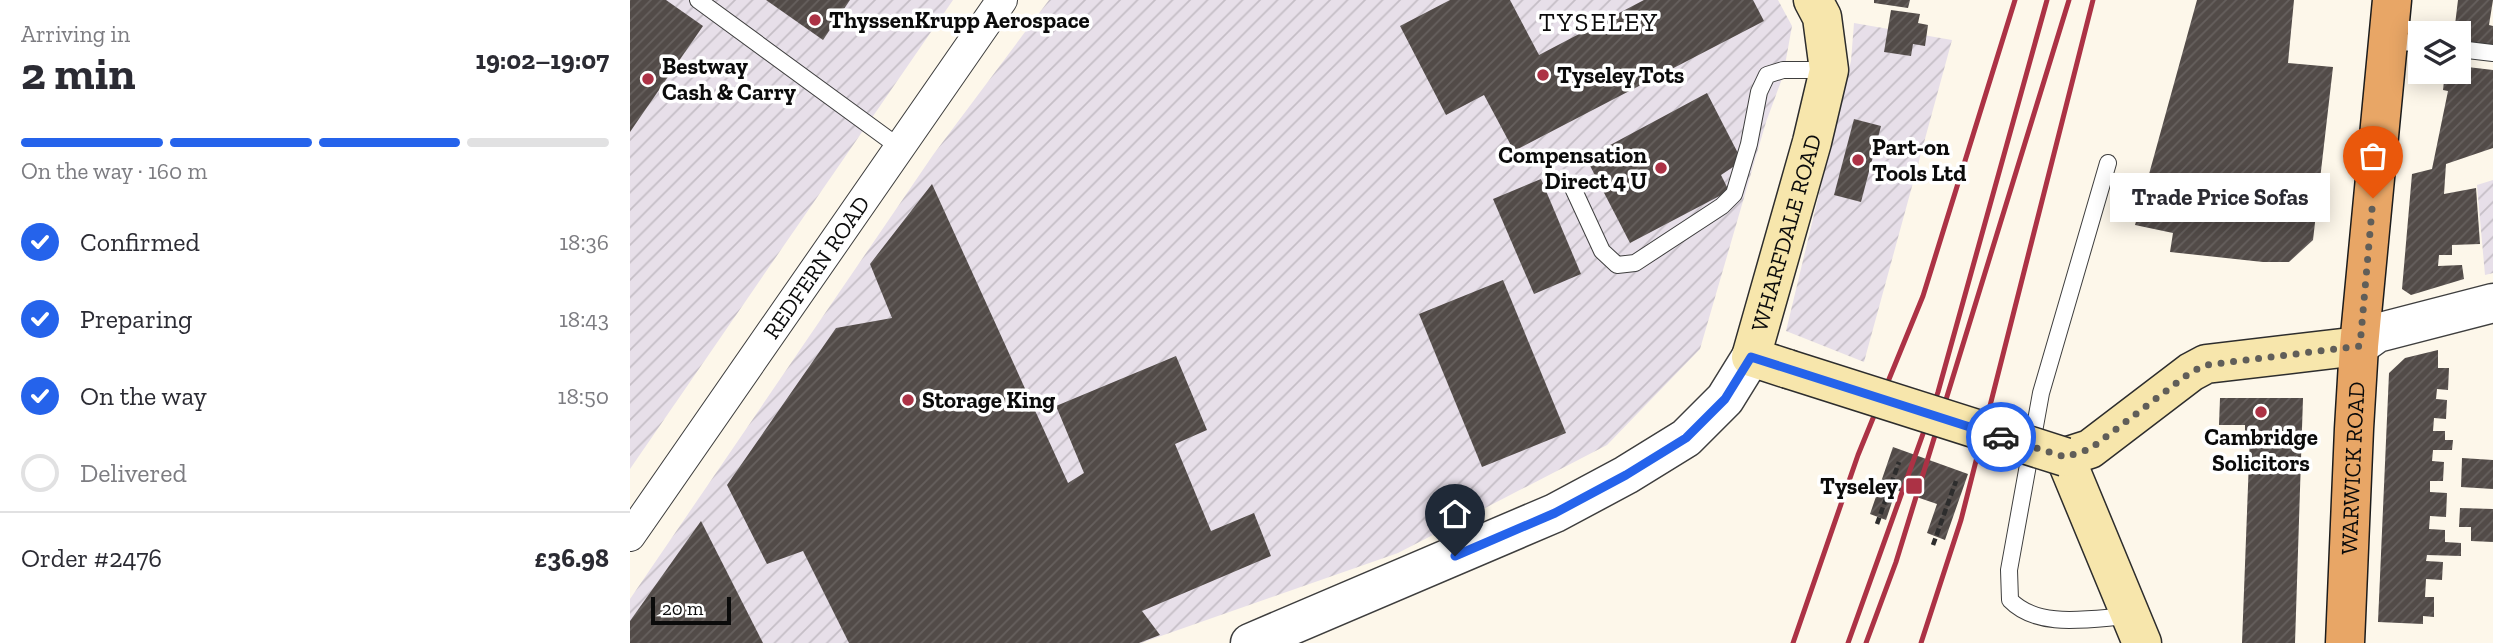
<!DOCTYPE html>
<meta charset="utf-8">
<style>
body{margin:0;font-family:"Zilla Slab",serif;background:#f2f2f3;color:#2b2b33;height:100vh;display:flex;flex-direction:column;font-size:26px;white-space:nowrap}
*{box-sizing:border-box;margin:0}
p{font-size:23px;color:#7c7c81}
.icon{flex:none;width:38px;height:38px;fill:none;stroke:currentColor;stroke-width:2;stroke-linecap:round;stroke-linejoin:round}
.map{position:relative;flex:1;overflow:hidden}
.drawer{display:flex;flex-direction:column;background:#fff;width:630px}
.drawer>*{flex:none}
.fabs{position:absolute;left:1778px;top:21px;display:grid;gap:14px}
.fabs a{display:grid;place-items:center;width:63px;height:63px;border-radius:0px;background:#fff;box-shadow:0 4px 18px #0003;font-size:35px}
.scale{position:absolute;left:21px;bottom:18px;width:80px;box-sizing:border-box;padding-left:7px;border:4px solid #0b0b0b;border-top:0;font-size:19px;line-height:24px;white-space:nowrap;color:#0b0b0b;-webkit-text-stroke:5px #fff;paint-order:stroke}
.pin{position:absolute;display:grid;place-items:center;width:60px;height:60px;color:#fff;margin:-72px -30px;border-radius:50% 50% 50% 0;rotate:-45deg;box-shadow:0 0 7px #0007}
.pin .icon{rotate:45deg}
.courier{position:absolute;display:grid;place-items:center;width:70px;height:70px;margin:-35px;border:5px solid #2563eb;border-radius:50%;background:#fff;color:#222;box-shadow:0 2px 9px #0007}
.bubble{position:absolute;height:49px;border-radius:0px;background:#fff;box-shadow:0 4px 18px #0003;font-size:23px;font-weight:800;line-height:49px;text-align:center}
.head em{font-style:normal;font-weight:800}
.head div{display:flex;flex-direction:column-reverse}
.head{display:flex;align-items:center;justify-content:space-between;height:119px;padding:0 21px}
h1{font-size:46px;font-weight:800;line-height:52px}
.bar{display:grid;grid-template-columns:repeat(4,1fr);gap:10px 7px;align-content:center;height:84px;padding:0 21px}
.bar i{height:9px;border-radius:5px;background:#e1e1e2}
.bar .active{background:#2563eb}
.bar p{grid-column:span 4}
.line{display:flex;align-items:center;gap:18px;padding:0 21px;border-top:2px solid #e1e1e2}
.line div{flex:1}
ol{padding:0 21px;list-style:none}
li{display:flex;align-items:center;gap:21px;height:77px}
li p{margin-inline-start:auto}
li .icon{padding:7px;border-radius:50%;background:#2563eb;color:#fff;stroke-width:4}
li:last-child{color:#7c7c81}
li i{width:38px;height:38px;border:4px solid #e1e1e2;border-radius:50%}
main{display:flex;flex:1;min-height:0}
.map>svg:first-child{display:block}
</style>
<main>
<section class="drawer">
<div class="head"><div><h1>2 min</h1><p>Arriving in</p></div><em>19:02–19:07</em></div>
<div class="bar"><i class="active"></i><i class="active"></i><i class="active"></i><i></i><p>On the way · 160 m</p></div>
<ol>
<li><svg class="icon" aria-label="check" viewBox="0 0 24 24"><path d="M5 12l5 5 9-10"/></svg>Confirmed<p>18:36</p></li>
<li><svg class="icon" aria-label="check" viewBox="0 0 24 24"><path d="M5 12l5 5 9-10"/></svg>Preparing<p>18:43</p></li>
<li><svg class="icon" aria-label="check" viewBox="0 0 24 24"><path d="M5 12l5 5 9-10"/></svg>On the way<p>18:50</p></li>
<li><i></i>Delivered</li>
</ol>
<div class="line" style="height:91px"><div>Order #2476</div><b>£36.98</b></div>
</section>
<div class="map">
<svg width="1863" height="643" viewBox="0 0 1863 643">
<defs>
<pattern id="industrial-furrows" width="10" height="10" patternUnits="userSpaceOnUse" patternTransform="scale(1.75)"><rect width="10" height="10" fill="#e7dfe9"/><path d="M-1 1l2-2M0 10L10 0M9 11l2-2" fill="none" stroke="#c5bec6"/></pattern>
<pattern id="building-hatch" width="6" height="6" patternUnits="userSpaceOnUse" patternTransform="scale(1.75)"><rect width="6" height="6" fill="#524b48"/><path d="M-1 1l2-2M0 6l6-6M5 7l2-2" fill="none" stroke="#66605e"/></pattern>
</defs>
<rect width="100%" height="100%" fill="#fdf7ea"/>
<g fill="url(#industrial-furrows)">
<path d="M0,0H323L0,469Z"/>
<path d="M419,0H1148L1162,26L1153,76L1136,122L1070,349L977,445L768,553L511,643H0V599L303,155Z"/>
<path d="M1224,23L1322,40L1234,362L1156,331L1221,61Z"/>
<path d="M1863,180V273L1855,275L1847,185Z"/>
</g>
<g fill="url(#building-hatch)">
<path d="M0,0H36L73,26L0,132Z"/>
<path d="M136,0H220L193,40Z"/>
<path d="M820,0H880L909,55L1014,0H1123L1134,21L884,151L854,95L816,115L770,26Z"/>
<path d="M1244,0H1280L1278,8L1244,3Z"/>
<path d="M1567,0H1664L1658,63L1703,67L1683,240L1659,262H1633L1540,252L1543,233L1505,225Z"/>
<path d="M1828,0H1863L1859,25L1863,26V45L1829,41V33H1824Z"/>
<path d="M1261,10L1290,14L1288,23L1298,25L1295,46L1283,44L1281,56L1254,52Z"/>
<path d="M1829,66L1863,70V148L1816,164L1814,194L1846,188L1850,244L1822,245V255H1809L1808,266L1832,265L1834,279L1781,295L1772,289L1782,174L1802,169L1818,91L1813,90L1815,72H1829Z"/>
<path d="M1077,93L1112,161L1091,175L1099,191L1000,243L956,158Z"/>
<path d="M1224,119L1251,126L1231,202L1204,195Z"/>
<path d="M911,179L951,274L904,294L863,199Z"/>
<path d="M302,184L438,483L454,473L426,406L546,356L577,430L545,444L581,531L624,513L641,556L512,611L530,635L509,643H219L173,551L137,564L97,485L206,328L262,318L240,264Z"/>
<path d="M873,280L936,433L852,467L789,314Z"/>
<path d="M1808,350V368H1819L1818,390L1807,389L1806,399L1817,400L1816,419L1804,418L1803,431H1815V440H1823L1822,450H1803L1802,461L1814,462L1813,481H1800V492L1817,493L1816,517L1800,516L1799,529L1815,530V542L1831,543V556L1797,555L1796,561L1813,562L1812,580L1796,579L1795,597H1804V617L1793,616V624L1748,622L1759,373L1775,358Z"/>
<path d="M1590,398H1673L1665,643H1612L1620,434H1615V425H1589Z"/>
<path d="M1263,447L1338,474L1315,540L1297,533L1307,504L1266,490L1256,520L1240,514Z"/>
<path d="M1832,458L1863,460V489L1831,487Z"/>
<path d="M1830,508L1863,509V542L1841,541V527H1829Z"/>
<path d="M71,521L133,643H0V621Z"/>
</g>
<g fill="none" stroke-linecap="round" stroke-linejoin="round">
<defs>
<g id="service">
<path d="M68,0L269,147"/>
<path d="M1758,40L1790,44"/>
<path d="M1829,49L1863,53"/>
<path d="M1478,163L1411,393L1379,570L1380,600C1409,630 1462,618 1500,616"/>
<path d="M942,186L972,251L987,265L1005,263L1092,206L1104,194L1119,144L1129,92L1137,75L1153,70H1199"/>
</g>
<g id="minor">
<path id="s1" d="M0,536L372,0"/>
</g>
<g id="tertiary">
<path d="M1729,346L1747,333L1863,303"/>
<path d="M620,643L925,513L996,475L1056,438L1095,399L1121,357"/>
</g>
<g id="secondary">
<path id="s2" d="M1158,369L1121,357L1182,142L1199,70L1192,17L1183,0"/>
<path d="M1512,643L1435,457L1460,449L1561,372L1576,364L1729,346"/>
</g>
<g id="trunk">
<path id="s3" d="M1715,643L1724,429L1729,346L1762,0"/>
</g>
</defs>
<use href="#service" stroke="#3e3e3e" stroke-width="18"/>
<use href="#minor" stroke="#3e3e3e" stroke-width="32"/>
<use href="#tertiary" stroke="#3e3e3e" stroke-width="41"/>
<use href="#secondary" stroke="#2d2d2d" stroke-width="41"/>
<use href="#trunk" stroke="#1c1c1c" stroke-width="41"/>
<g stroke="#2d2d2d" stroke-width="4.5" stroke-dasharray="7 3.5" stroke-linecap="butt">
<path d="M1247,524L1269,462"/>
<path d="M1303,545L1326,481"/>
</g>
<use href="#service" stroke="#fff" stroke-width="16"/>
<use href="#minor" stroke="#fff" stroke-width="30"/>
<use href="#tertiary" stroke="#fff" stroke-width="38"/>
<use href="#secondary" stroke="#f7e6ac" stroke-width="38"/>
<use href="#trunk" stroke="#e8a666" stroke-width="38"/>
<g stroke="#ac3245" stroke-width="5">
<path d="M1163,643L1228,455L1293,296L1385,0"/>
<path d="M1218,643L1308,392L1417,0"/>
<path d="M1236,643L1266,562L1439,0"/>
<path d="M1291,643L1331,520L1463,0"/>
</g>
<defs>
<path id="secondary-bridge" d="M1158,369L1435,457"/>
</defs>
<use href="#secondary-bridge" stroke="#2d2d2d" stroke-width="41" stroke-linecap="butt"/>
<use href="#secondary-bridge" stroke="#f7e6ac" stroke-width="38"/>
</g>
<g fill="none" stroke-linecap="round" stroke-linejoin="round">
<path stroke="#605e59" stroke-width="7" stroke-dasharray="0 12.6" d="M1371,437L1435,457L1460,449L1561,372L1576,365L1730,346L1743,198"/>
<path stroke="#2563eb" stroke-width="9" d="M825,556L925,513L996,475L1056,438L1095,399L1121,357L1371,437"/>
</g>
<g fill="#ac3245" stroke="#fff" stroke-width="2.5">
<circle cx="185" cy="20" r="7"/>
<circle cx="913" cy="75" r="7"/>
<circle cx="18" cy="79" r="7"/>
<circle cx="1228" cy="160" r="7"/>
<circle cx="1031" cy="168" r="7"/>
<circle cx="278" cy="400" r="7"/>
<circle cx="1631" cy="412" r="7"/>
<rect x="1275" y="477" width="18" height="18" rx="3.5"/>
</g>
<g text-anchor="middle" stroke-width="7" stroke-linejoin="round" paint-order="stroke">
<g font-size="23" font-weight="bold" fill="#0b0b0b" stroke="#fff" text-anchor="start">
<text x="199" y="28">ThyssenKrupp Aerospace</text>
<text x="32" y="74">Bestway<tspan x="32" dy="26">Cash &amp; Carry</tspan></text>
<text x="927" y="83">Tyseley Tots</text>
<text x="1242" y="155">Part-on<tspan x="1242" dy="26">Tools Ltd</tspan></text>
<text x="1017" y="163" text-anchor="end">Compensation<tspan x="1017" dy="26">Direct 4 U</tspan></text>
<text x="292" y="408">Storage King</text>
<text x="1631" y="445" text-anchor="middle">Cambridge<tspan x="1631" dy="26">Solicitors</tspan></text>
<text x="1268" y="494" text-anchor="end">Tyseley</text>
</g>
<g font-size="23" fill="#0b0b0b" stroke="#fff">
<text dy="8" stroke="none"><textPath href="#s2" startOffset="168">WHARFDALE ROAD</textPath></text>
<text dy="8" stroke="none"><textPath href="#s1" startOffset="327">REDFERN ROAD</textPath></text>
<text dy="8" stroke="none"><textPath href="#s3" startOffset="175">WARWICK ROAD</textPath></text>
</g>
<g font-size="26" letter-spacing="2" fill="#0b0b0b" stroke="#fff">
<text x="969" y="31">TYSELEY</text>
</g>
</g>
</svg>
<div class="fabs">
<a><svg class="icon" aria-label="layers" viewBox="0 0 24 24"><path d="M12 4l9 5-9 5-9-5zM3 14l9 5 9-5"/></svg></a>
</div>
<div class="scale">20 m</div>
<div class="pin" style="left:1743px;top:198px;background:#ea580c"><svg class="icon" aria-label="bag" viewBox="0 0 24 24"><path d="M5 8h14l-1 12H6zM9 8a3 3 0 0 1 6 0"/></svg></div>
<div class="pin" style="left:825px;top:556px;background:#1f2937"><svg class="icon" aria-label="home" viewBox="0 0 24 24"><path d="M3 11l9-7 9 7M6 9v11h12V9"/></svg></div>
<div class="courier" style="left:1371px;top:437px"><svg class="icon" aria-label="car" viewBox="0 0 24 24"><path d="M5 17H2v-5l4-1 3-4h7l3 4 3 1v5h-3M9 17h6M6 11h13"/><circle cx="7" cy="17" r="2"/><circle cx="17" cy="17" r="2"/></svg></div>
<div class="bubble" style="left:1480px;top:173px;width:220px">Trade Price Sofas</div>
</div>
</main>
